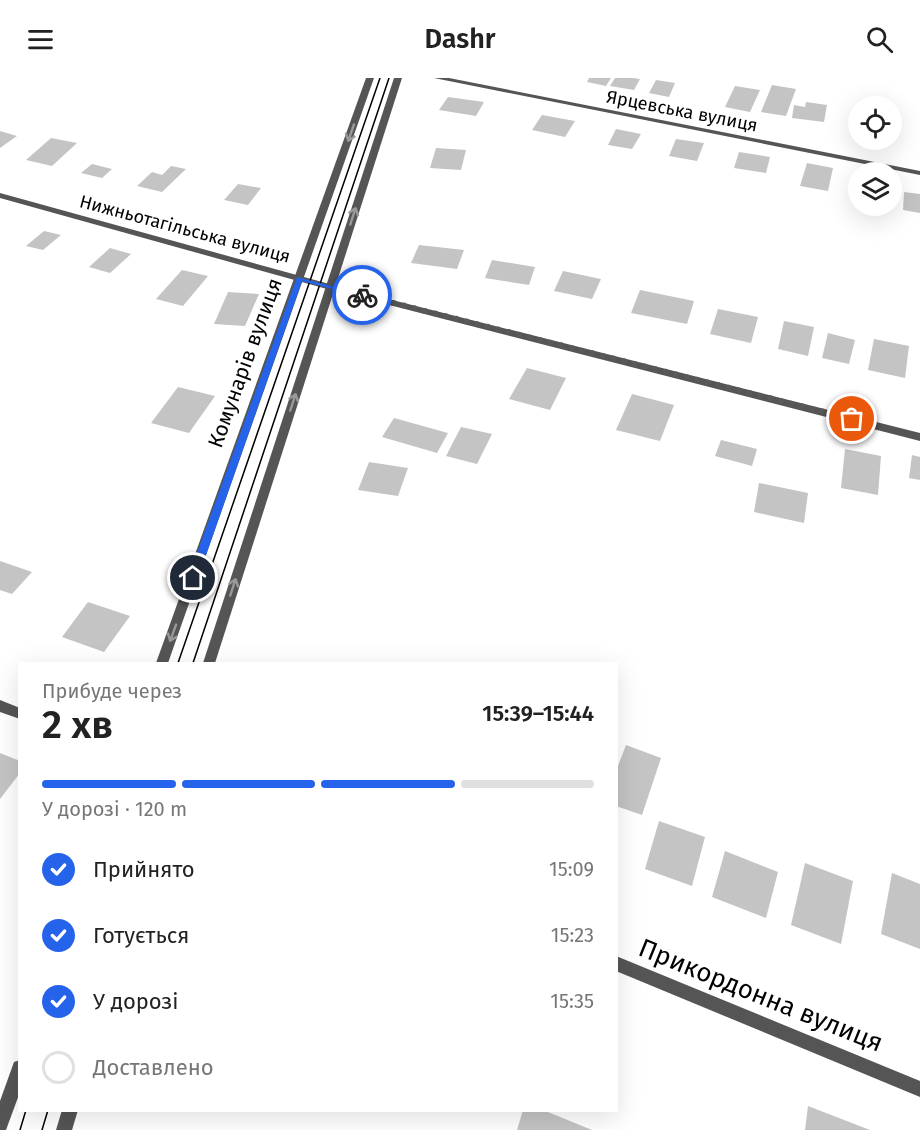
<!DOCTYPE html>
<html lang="uk">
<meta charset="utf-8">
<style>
body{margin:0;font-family:"Fira Sans",sans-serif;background:#f6f6f6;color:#222;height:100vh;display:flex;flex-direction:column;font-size:22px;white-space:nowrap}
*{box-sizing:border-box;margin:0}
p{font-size:20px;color:#767676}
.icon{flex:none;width:33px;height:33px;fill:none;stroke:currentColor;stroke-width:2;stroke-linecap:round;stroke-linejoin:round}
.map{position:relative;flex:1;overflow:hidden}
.details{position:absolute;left:18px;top:584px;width:600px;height:450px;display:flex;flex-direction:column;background:#fff;border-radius:0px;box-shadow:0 6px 24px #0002}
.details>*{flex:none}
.controls{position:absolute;left:848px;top:18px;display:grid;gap:12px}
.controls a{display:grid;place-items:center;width:54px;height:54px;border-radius:50%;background:#fff;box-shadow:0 6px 24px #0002;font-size:30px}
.pin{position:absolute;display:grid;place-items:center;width:51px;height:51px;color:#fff;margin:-26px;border:3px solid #fff;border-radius:50%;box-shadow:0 2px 6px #0007}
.courier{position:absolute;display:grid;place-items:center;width:60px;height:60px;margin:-30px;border:4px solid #2563eb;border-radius:50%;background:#fff;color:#222;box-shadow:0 2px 8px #0007}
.overview em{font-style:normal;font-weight:600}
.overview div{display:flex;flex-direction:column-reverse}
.overview{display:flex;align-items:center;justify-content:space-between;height:102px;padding:0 24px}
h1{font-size:39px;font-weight:600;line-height:45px}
.bar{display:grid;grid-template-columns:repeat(4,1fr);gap:9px 6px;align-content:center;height:72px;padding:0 24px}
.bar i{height:8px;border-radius:4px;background:#e0e0e0}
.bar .current{background:#2563eb}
.bar p{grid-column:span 4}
ol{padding:0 24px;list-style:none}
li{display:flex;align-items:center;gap:18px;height:66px}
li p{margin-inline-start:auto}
li .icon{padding:6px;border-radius:50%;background:#2563eb;color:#fff;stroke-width:4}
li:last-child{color:#767676}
li i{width:33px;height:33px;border:3px solid #e0e0e0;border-radius:50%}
header{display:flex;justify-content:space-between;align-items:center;height:78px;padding:0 24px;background:#fff;font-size:27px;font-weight:600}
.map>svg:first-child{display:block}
</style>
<header><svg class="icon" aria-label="menu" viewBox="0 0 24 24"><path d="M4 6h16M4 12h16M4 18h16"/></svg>Dashr<svg class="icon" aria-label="search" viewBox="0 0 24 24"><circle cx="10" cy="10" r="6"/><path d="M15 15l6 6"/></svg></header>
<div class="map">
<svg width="920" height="1052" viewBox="0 0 920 1052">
<rect width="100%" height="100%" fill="#fff"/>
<g fill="#c4c4c4">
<path d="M589,0H611L606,8L587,4Z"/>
<path d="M615,0H633L640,1L634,12L610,8Z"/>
<path d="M656,2L675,5L669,19L649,15Z"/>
<path d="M772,7L796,11L786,38L761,34Z"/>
<path d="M735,8L760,12L750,34L725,29Z"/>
<path d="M448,19L484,24L476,38L439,32Z"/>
<path d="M806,24L827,27L824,44L792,40L794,27L805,29Z"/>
<path d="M542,37L575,43L565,59L532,52Z"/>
<path d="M616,51L641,56L632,71L608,67Z"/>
<path d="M0,53L17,58L0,70Z"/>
<path d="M51,60L77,65L52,88L26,82Z"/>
<path d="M676,61L704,65L697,83L669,78Z"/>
<path d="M436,70L466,72L461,92L430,90Z"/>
<path d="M739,74L770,79L766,95L734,90Z"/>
<path d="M807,85L833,90L828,113L800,108Z"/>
<path d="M92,86L112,91L102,100L81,95Z"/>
<path d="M171,88L186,91L162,114L137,108L152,94L162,97Z"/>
<path d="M238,106L261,110L248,127L224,122Z"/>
<path d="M904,114L920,116V135L903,132Z"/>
<path d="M44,153L61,157L43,172L26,168Z"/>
<path d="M419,167L464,172L457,191L411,185Z"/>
<path d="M110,170L131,176L110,195L89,189Z"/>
<path d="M492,182L535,189L529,207L485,200Z"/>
<path d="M182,192L208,198L183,228L156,221Z"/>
<path d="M563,193L601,201L592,221L554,213Z"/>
<path d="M640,212L694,223L687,246L631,235Z"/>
<path d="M228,214L259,216L245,248L214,246Z"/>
<path d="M718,231L758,239L751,265L710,256Z"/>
<path d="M784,243L814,249L808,278L778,271Z"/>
<path d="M828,255L855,262L849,286L822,280Z"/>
<path d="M874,261L909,268L905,300L868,292Z"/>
<path d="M527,290L566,300L550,332L509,321Z"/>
<path d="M178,309L215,318L189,355L151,345Z"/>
<path d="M632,316L674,327L660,363L616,352Z"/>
<path d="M394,340L448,355L437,375L382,359Z"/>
<path d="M461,349L492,356L477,386L446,378Z"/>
<path d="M721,362L757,371L752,388L715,378Z"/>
<path d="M845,371L881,378L878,417L841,410Z"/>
<path d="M912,377L920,379V402L909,400Z"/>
<path d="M369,384L408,390L398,418L358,412Z"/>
<path d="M759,405L808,415L804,445L754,434Z"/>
<path d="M0,483L32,494L12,516L0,512Z"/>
<path d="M88,524L130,538L104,574L62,559Z"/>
<path d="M626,667L661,680L642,737L616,728V693Z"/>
<path d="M0,675L20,683V695L0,721Z"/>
<path d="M659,743L705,759L692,808L645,791Z"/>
<path d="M725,773L778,794L766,840L712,819Z"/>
<path d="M805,785L853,803L841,866L791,847Z"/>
<path d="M892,795L920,806V871L881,856Z"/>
<path d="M808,1028L870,1052H805Z"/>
<path d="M523,1032H543L592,1052H517Z"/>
</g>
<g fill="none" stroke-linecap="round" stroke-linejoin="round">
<g fill="#555" fill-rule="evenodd">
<path d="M434,0H449L920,93V97Z"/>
<path d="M0,115L333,207L920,355V363L327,211L0,120Z"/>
<path d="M0,622L20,630V641L0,634Z"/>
<path d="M616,878L920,1003V1019L616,893Z"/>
</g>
<g fill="#555" fill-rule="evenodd">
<path d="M366,0H374L168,585H156Z"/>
<path d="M394,0H402L215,585H203Z"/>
<path d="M20,982V1014L6,1052H0V1023L14,984Z"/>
<path d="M62,1032H78L72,1052H56Z"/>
</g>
<g stroke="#000" stroke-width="1.5">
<path d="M178,585L380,0"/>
<path d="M193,585L389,0"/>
<path d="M20,1052L26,1032"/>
<path d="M42,1052L48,1032"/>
</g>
</g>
<defs><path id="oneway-shaft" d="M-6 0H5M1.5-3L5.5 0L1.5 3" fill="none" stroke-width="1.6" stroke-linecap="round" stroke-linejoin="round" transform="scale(1.5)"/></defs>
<g stroke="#999">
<use href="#oneway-shaft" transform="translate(351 55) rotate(109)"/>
<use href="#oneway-shaft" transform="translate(353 138) rotate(-72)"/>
<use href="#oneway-shaft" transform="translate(293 324) rotate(-72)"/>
<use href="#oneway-shaft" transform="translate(233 509) rotate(-72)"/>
<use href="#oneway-shaft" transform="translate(173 555) rotate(110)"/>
</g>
<path fill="#2563eb" d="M297,199L365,217L362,219L302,203L198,500L193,503L189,502L188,500Z"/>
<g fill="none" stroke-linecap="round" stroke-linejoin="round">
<path stroke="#595959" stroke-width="6" stroke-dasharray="0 10.8" d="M362,217L852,341"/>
</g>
<g text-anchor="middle" stroke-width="5" stroke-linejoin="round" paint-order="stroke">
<g font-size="18" fill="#000" stroke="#fff">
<text transform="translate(682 33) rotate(11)" y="6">Ярцевська вулиця</text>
<text transform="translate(185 151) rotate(15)" y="6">Нижньотагільська вулиця</text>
</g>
<g font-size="21" fill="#000" stroke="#fff">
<text transform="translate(245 285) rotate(-70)" y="7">Комунарів вулиця</text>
</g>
<g font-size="26" fill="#000" stroke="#fff">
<text transform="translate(761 917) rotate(22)" y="9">Прикордонна вулиця</text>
</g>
</g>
</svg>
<div class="controls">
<a><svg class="icon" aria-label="locate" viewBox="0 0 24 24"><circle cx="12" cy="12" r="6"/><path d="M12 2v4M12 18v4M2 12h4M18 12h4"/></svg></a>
<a><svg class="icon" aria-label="layers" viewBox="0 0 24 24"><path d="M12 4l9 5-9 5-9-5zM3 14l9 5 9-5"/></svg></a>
</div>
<div class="pin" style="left:852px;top:341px;background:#ea580c"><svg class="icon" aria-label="bag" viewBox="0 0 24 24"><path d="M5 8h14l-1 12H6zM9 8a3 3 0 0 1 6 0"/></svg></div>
<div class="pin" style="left:193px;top:500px;background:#1f2937"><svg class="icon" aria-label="home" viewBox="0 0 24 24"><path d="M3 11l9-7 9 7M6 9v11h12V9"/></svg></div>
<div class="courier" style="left:362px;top:217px"><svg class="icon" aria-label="bike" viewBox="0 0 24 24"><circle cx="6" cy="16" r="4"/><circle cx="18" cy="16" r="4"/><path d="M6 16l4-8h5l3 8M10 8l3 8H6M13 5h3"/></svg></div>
<section class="details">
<div class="overview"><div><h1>2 хв</h1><p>Прибуде через</p></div><em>15:39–15:44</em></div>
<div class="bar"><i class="current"></i><i class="current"></i><i class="current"></i><i></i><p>У дорозі · 120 m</p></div>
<ol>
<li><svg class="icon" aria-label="check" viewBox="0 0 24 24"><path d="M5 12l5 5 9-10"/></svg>Прийнято<p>15:09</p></li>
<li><svg class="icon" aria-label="check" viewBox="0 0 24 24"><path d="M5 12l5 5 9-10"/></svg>Готується<p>15:23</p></li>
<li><svg class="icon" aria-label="check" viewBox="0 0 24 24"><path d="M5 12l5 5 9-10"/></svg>У дорозі<p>15:35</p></li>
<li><i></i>Доставлено</li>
</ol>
</section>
</div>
